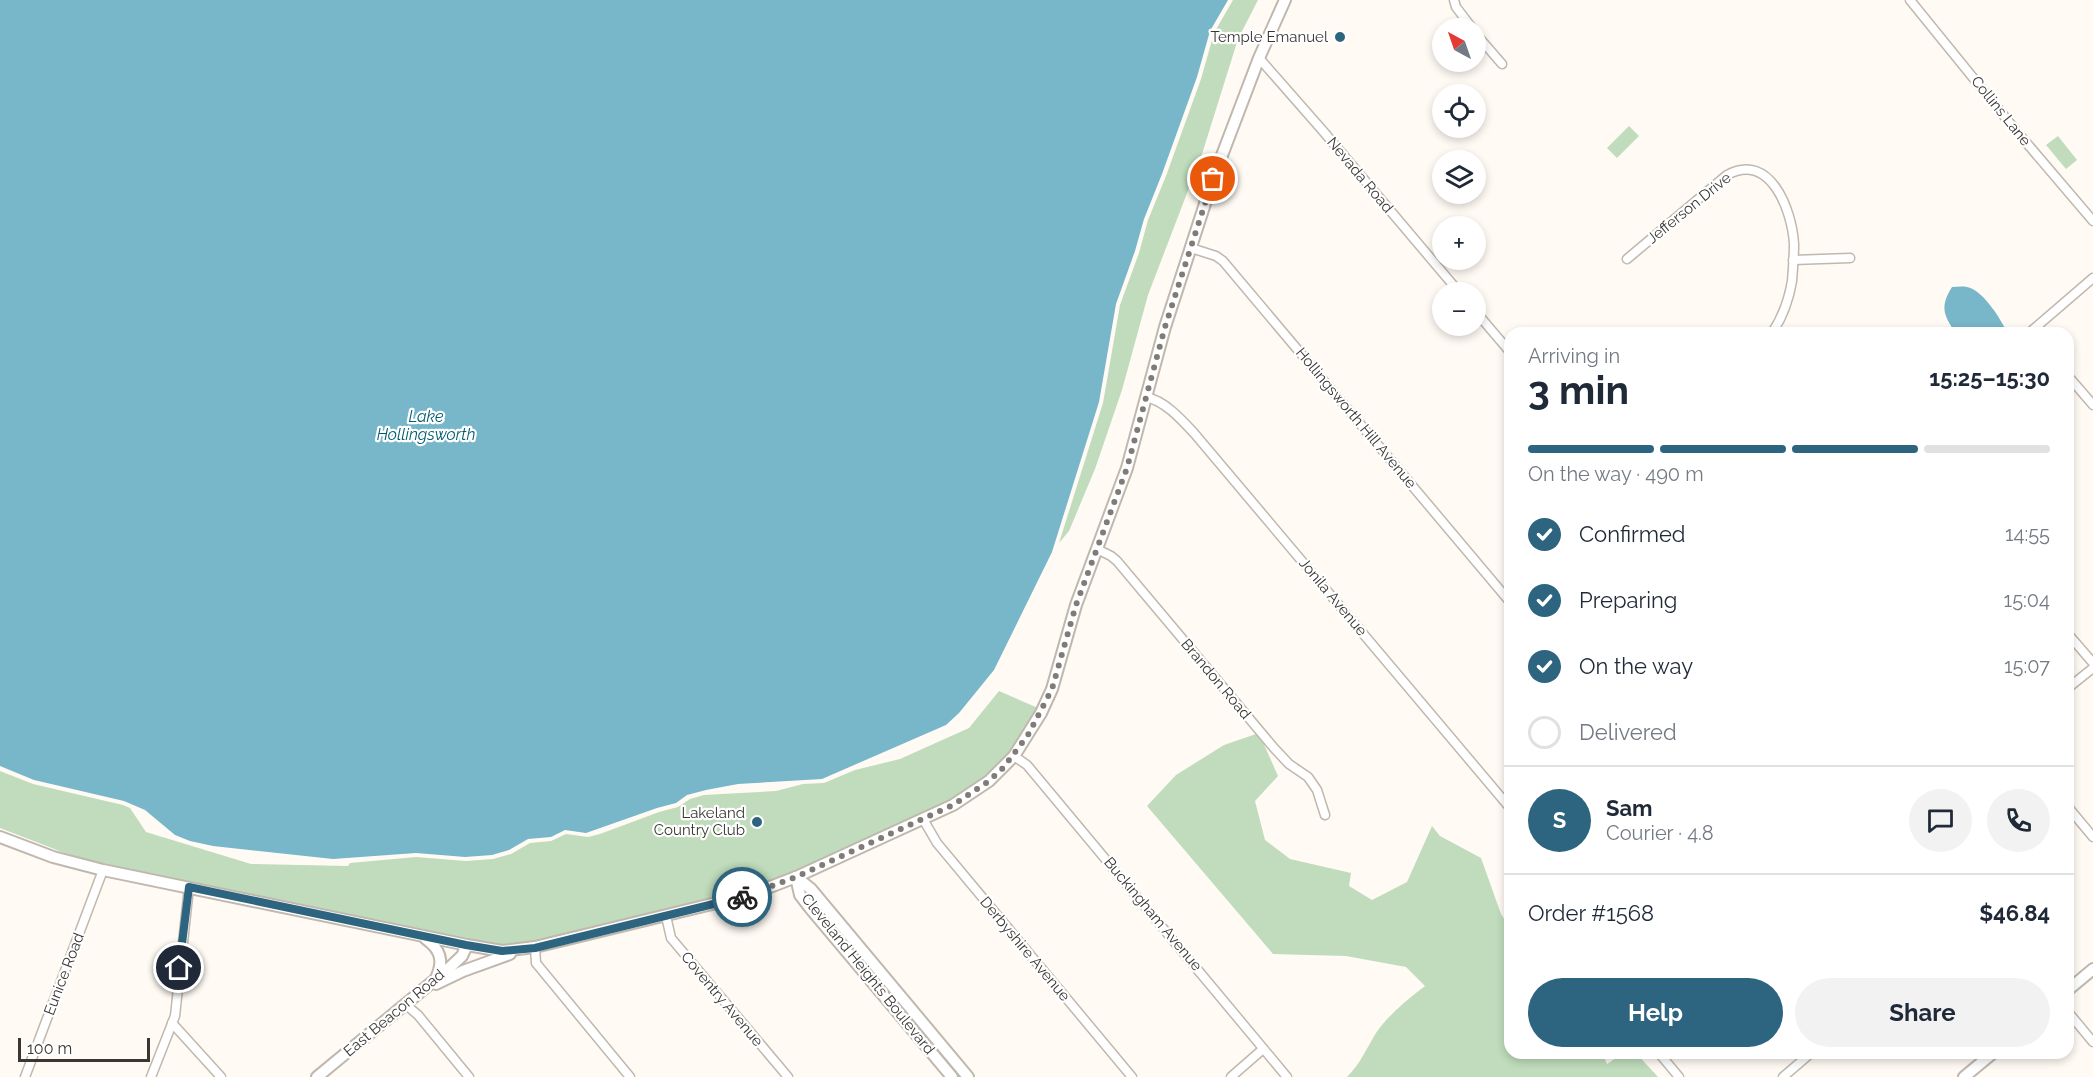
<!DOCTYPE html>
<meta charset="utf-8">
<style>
body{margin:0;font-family:Raleway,sans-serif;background:#f2f2f3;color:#1f2937;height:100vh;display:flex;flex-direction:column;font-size:22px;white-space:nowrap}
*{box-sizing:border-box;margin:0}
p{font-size:20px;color:#747a83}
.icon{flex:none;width:33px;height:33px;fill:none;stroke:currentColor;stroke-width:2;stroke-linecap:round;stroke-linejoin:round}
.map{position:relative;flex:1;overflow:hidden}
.side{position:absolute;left:1504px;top:327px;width:570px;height:732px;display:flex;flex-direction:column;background:#fff;border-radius:18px;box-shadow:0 3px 9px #0003}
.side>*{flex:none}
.needle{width:39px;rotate:320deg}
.controls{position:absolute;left:1432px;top:18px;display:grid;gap:12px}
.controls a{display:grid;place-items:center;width:54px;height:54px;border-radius:50%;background:#fff;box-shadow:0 3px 9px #0003;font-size:30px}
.scale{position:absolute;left:18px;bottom:15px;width:132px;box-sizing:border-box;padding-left:6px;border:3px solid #3a3733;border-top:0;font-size:16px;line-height:21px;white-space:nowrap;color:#3a3733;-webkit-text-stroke:4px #fff;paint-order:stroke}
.pin{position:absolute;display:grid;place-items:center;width:51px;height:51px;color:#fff;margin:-26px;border:3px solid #fff;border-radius:50%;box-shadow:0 2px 6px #0007}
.courier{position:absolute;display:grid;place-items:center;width:60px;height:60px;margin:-30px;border:4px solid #2d647f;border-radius:50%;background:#fff;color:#222;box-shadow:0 2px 8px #0007}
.overview em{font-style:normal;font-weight:700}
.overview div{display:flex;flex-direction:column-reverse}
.overview{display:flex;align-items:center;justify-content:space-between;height:102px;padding:0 24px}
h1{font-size:39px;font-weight:700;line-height:45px}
.bar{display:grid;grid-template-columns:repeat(4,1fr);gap:9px 6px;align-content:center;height:72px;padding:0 24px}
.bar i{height:8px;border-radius:4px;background:#e0e1e3}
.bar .on{background:#2d647f}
.bar p{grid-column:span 4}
.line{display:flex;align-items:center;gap:15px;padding:0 24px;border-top:2px solid #e0e1e3}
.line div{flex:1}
.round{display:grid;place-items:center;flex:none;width:63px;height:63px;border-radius:32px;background:#f2f2f3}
ol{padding:0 24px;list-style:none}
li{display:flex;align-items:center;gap:18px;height:66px}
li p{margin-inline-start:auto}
li .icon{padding:6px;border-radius:50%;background:#2d647f;color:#fff;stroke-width:4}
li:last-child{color:#747a83}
li i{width:33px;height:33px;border:3px solid #e0e1e3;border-radius:50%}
.cta{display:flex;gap:12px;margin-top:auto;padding:12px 24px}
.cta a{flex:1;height:69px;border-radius:36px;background:#2d647f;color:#fff;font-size:24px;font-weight:700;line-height:69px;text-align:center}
.cta a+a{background:#f2f2f3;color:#1f2937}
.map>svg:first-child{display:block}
</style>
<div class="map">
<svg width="2093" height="1077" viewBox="0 0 2093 1077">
<rect width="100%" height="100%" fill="#fffaf4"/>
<g fill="#c0dcbc">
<path d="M1233,0H1258L1238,39L1202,154L1148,295L1122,390L1095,469L1069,531L1059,543L1103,403L1120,305L1139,253L1148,220L1166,176L1201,79L1214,33Z"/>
<path d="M1629,126L1639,136L1617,158L1607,148Z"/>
<path d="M2058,136L2077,160L2066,169L2046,145Z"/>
<path d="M999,691L1038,708L1010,753L986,777L950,801L796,872L747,891L534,943L502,946L468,941L186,881L114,868L62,852L0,828V771L33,784L123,805L130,808L146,832L251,864L348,866L350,863L416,857L466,861L493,859L511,854L530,843L551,841L566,834L588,837L600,834L659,812L678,807L690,799L704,795L776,791L803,784L824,783L855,770L900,759L969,728Z"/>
<path d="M1256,734L1262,740L1278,776L1255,801L1265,840L1290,859L1351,873L1349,886L1372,900L1407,882L1432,826L1440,836L1481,858L1501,914L1510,928V1053H1602L1607,1064L1624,1053H1636L1658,1077H1347C1361,1063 1366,1049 1376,1033C1389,1014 1407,1000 1425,986L1406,967L1346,956L1273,954L1147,806L1176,775L1224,745Z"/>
</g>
<g fill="#78b6ca">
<path d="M0,0H1228L1210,31L1197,77L1162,174L1144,219L1135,251L1116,304L1099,402L1052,552L994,670L959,713L946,725L822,779L738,784L706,790L687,795L676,803L657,808L586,833L565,830L551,837L528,839L509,850L492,855L465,857L416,853L333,859L213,846L190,841L175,835L145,810L124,801L34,780L0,766Z"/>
<path d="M1952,287C1957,287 1962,286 1967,287C1982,290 1998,315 2005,328L2002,333H1956C1943,315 1940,306 1952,287Z"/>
</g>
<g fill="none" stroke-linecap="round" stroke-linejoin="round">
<defs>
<g id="street">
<path d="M1454,0L1456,7L1472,28"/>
<path d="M1910,0L2013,127L2093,221"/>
<path d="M1476,34L1502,64"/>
<path d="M1259,58L1323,131L1459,292"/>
<path d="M1191,248L1216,256L1223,261L1510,602"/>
<path d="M1627,259L1727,175C1770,151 1792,210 1794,244C1794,256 1793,269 1792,281C1789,299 1782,318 1772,333"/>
<path d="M1793,260L1850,258"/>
<path d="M1476,312L1510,352"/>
<path d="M2029,333L2093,278"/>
<path d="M2068,376L2093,405"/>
<path d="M1146,397C1165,401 1181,419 1194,433L1510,808"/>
<path d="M1097,549L1111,556L1117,561L1274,748L1289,764L1308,777L1317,790L1325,815"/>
<path d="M2068,634L2093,663"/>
<path d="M2068,688L2093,668"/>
<path d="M1014,756L1027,765L1287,1077"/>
<path d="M2068,807L2093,837"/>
<path d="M923,819L937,843L1132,1077"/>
<path d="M666,916L671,938L788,1077"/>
<path d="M535,947L536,963L630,1077"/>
<path d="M405,1004L418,1015L469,1077"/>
<path d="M2068,1012L2093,1042"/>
<path d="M172,1023L221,1077"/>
<path d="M1659,1053L1679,1077"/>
<path d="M25,1077L103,870"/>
<path d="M151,1077L175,1016L189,887"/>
<path d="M1231,1077L1263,1049"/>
<path d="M1783,1077L1811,1053"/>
</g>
<g id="secondary">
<path d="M0,837L53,857L103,870L467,945L502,951L535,947L749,895L796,877L953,805L989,781L1014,756L1041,713L1052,689L1076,605L1127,468L1165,327L1213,179L1259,58L1285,0"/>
<path d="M796,877L811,889L968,1077"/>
<path d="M796,877L800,895L810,908L952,1077"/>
<path d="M426,939C440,949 444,960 437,976"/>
<path d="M436,984L463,971L510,954"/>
<path d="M2068,990L2093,969"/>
<path d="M317,1077L448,969L462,956L467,945"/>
<path d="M1964,1077L1993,1053"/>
</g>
</defs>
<use href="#street" stroke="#c0b8ae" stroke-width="11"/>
<use href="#secondary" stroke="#c0b8ae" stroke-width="14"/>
<use href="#street" stroke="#fff" stroke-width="8"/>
<use href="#secondary" stroke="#fff" stroke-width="10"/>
</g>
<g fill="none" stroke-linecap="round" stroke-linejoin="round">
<path stroke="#7f7b77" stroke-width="6" stroke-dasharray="0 10.8" d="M742,897L796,877L953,805L989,781L1003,768L1028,735L1052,689L1076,605L1127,468L1165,327L1213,179"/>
<path stroke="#2d647f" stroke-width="8" d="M179,968L189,887L466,945L502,951L535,948L742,897"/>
</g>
<g fill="#2d647f" stroke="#fff" stroke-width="2">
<circle cx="1340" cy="37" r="6"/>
<circle cx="757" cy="822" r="6"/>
</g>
<g text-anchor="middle" stroke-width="4.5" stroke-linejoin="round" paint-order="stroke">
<g font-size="15" fill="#3a3733" stroke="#fff" text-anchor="end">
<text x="1328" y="42">Temple Emanuel</text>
<text x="745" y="818">Lakeland<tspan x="745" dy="17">Country Club</tspan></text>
</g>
<g font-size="15" fill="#3a3733" stroke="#fff">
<text transform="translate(2001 111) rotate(51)" y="5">Collins Lane</text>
<text transform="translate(1360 175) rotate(50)" y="5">Nevada Road</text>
<text transform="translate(1689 208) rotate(-39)" y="5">Jefferson Drive</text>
<text transform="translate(1356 418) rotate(50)" y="5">Hollingsworth Hill Avenue</text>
<text transform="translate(1333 597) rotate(50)" y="5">Jonila Avenue</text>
<text transform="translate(1216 679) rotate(50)" y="5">Brandon Road</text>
<text transform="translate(1153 914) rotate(50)" y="5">Buckingham Avenue</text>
<text transform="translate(1025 949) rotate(50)" y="5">Derbyshire Avenue</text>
<text transform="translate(64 974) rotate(-69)" y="5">Eunice Road</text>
<text transform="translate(868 974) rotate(51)" y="5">Cleveland Heights Boulevard</text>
<text transform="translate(722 999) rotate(50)" y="5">Coventry Avenue</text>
<text transform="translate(394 1013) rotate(-40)" y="5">East Beacon Road</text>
</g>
<g font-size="16" font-style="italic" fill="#005c70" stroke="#fff">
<text x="426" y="422">Lake<tspan x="426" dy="18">Hollingsworth</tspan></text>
</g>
</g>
</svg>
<div class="controls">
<a><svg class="needle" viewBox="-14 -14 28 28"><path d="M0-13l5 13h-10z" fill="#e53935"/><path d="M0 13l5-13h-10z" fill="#747a83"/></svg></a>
<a><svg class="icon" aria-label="locate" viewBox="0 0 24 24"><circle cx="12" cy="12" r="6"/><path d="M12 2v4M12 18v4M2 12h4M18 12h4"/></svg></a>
<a><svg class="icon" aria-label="layers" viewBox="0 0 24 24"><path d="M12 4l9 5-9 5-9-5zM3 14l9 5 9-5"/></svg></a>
<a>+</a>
<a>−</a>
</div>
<div class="scale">100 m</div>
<div class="pin" style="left:1213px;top:179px;background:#ea580c"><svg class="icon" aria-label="bag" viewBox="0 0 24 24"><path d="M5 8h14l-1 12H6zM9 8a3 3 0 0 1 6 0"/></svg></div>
<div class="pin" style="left:179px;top:968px;background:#1f2937"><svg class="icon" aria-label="home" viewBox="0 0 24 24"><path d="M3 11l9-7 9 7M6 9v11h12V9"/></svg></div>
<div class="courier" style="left:742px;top:897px"><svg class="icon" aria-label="bike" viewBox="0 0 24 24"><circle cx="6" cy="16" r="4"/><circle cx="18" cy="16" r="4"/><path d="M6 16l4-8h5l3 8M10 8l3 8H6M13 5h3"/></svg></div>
<section class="side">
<div class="overview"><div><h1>3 min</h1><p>Arriving in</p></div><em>15:25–15:30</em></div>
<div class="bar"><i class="on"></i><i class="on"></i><i class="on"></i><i></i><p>On the way · 490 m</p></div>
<ol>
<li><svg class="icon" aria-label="check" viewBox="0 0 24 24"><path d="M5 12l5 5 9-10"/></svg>Confirmed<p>14:55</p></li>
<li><svg class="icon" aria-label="check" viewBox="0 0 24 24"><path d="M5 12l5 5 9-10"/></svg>Preparing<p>15:04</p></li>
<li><svg class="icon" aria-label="check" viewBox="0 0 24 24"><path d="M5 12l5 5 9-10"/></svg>On the way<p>15:07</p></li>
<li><i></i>Delivered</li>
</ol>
<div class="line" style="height:108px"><b class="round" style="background:#2d647f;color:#fff">S</b><div><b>Sam</b><p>Courier · 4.8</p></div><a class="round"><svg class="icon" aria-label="chat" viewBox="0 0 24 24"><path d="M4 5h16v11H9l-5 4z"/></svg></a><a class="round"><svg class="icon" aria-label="phone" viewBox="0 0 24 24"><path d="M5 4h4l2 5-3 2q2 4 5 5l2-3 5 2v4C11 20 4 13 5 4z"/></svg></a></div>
<div class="line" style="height:78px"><div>Order #1568</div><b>$46.84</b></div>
<div class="cta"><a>Help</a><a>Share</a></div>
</section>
</div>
